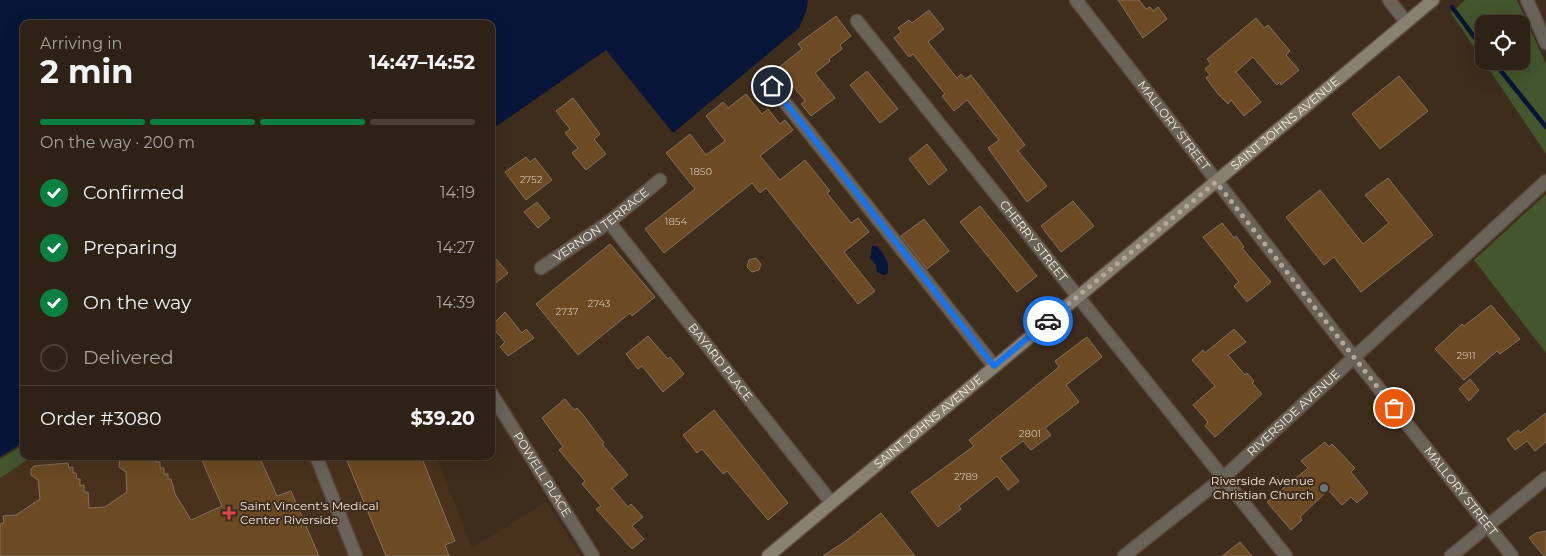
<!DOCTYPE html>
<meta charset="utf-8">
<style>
body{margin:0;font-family:Montserrat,sans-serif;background:#362a1f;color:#f1f3f6;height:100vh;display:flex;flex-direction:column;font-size:19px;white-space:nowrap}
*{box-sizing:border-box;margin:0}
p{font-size:16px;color:#a7a4a1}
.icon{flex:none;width:28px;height:28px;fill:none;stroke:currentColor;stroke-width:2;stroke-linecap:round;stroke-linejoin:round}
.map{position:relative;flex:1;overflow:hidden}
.panel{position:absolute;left:20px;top:20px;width:475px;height:440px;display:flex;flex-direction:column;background:#2e2216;border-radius:10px;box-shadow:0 5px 20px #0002,0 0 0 1px #493f35}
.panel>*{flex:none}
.buttons{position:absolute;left:1475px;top:15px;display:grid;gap:10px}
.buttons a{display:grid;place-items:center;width:55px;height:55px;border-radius:10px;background:#2e2216;box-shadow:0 5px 20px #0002,0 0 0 1px #493f35;font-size:25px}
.pin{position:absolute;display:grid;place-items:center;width:42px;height:42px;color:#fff;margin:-21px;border:2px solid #fff;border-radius:50%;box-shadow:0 1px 5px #0007}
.courier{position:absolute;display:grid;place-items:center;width:50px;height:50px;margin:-25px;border:4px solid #1a73e8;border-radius:50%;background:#fff;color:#222;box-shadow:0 1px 6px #0007}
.overview em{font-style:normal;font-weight:700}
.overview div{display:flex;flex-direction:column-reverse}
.overview{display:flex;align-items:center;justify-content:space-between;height:85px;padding:0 20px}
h1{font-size:32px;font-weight:700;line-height:38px}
.bar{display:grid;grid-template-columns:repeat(4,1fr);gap:8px 5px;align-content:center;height:60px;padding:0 20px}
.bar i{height:6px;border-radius:4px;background:#493f35}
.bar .on{background:#0b8043}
.bar p{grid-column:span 4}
.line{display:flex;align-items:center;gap:12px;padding:0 20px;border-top:1px solid #493f35}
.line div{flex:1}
ol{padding:0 20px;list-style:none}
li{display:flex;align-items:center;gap:15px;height:55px}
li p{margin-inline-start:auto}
li .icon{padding:5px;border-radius:50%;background:#0b8043;color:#fff;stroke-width:4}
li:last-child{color:#a7a4a1}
li i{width:28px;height:28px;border:2px solid #493f35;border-radius:50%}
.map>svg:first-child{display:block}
</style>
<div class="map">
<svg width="1546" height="556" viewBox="0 0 1546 556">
<rect width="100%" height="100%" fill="#3e2d1d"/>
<path fill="#48321d" d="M33,456H436L472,548L546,502L581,556H0V478Z"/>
<g fill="#43562c" fill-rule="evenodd">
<path d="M1465,0H1517L1546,64V154L1451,13ZM1484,24H1521V61H1484Z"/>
<path d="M1546,194V353L1474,260Z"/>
<path d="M24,445V456H33L0,478V459Z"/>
</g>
<g fill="#071538">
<path d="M0,0H808L806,12L799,28L673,133L606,50L491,130V24H24V442L0,457Z"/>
<path d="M872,246H877C884,254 891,263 887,274L883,275L877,272L876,265L870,258Z"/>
</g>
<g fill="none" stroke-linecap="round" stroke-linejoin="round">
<g stroke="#071538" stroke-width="4.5">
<path d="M1452,7L1484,50"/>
<path d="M1493,61L1546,127"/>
</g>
</g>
<g fill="#6c4b24" stroke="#83715e">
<path d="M1118,0H1139L1146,9L1150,7L1153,11L1158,7L1167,19L1143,38Z"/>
<path d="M929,10L944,29L928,42L957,78L961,74L965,79L971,75L1025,145L1018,151L1047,186L1027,202L988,148L999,140L967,100L954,111L942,96L945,94L913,54L909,57L894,38L901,32L898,28L909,20L912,23Z"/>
<path d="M836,16L851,36L840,45L842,49L829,59L830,61L815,73L835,98L811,116L801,104L805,101L778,68L802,49L798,44Z"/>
<path d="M1256,18L1264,28L1268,25L1290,51L1286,55L1299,70L1281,85L1280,82L1277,85L1253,57L1236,72L1261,102L1244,116L1231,100L1228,104L1218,94L1206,78L1210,75L1205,69L1211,64L1207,59Z"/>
<path d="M867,71L898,109L880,123L850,85Z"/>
<path d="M1399,76L1428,111L1380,149L1352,114Z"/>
<path d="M746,94L762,114L768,109L780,124L785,120L793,130L760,156L780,180L805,160L830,191L827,193L851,223L858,218L869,232L844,252L875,291L858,304L766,188L760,193L752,183L664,253L645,229L695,189L666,153L690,134L706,155L725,141L706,116L723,102L728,108Z"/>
<path d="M573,98L600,134L594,139L606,154L586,170L572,153L578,148L565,133L570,129L556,111Z"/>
<path d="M927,144L947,170L929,185L909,159Z"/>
<path d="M526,157L530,162L535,158L552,180L526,200L505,172Z"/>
<path d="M1388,178L1433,235L1361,292L1334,257L1324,265L1286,217L1320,190L1363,244L1389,223L1365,195Z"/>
<path d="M1073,201L1094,226L1061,252L1041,226Z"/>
<path d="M537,202L550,218L538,228L524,212Z"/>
<path d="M980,206L1037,276L1017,292L960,222Z"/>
<path d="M924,219L949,251L927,269L901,236Z"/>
<path d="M1222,223L1234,238L1236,236L1244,247L1242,248L1271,282L1247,302L1234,286L1239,282L1203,237Z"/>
<path d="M610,244L655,297L632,316L630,313L578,355L536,304Z"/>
<path d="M491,253L508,273L491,287Z"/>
<path d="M756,258L761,264L759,270L752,272L747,267L749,260Z"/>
<path d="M1491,305L1520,339L1500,354L1497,351L1464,380L1435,349L1462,324L1464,326Z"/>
<path d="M505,312L522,333L526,329L534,338L508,356L500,347L505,342L491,326Z"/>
<path d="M1234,329L1246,342L1228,355L1245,375L1247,373L1254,381L1252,383L1262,394L1215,437L1205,426L1208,422L1193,405L1215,386L1192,360L1203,350L1205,353Z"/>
<path d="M648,336L668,359L670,357L684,374L663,392L642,366L638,369L626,354Z"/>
<path d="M1087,337L1102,357L1066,385L1079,402L1045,428L1051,435L1031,450L1023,441L1000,458L1019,481L1008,490L997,476L959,506L961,509L938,527L911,492L974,446L969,440L1059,367L1055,361Z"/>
<path d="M1470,379L1479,390L1469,401L1459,389Z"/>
<path d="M565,399L574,410L577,408L584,416L604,443L602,444L628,475L612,488L628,507L631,504L643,517L632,526L644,539L632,549L596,509L601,506L582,484L585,481L559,450L563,447L542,418Z"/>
<path d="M714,410L788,503L768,520L727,471L723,474L702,449L697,453L683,435Z"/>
<path d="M1546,413V442L1535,451L1527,441L1515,450L1507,439L1518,430L1520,433Z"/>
<path d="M1325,442L1329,447L1332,444L1355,468L1351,472L1368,493L1357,503L1351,497L1342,505L1328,490L1300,517L1302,520L1291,530L1267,502L1308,468L1301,461Z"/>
<path d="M156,456V462H160V468H164V474H168V479H171L175,494L191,520L222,506L200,456H259L277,496L291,491L319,556H0V524L4,523L3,516L16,515L40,499L38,480L31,475V469L34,466L68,463L69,468L73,467V473H76L77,479H80V486L84,485V492H88L89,508L105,507L127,492L126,472L119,467L120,458Z"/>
<path d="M345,456H421L455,541L445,545L449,556H386Z"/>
<path d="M881,513L915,556H823L847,540Z"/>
<path d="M1546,531V556H1544L1529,538L1536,533Z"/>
<path d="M1240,542L1252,556H1222Z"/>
</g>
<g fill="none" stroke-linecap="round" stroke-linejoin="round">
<defs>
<g id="minor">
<path id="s1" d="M1076,0L1341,341L1512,556"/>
<path d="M1389,0L1406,22"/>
<path d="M1527,0L1546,43"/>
<path id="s2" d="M857,21L1286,556"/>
<path d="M772,86L994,366"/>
<path id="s3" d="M609,222L831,502"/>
<path id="s4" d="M541,268L609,222L660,180"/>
<path id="s5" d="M491,393L593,556"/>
<path d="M316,456L356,556"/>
<path id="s6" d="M1124,556L1224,477L1546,181"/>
<path d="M1451,556L1546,478"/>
</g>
<g id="secondary">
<path id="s7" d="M768,556L1433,0"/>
</g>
</defs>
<use href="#minor" stroke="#5b4b3c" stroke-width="15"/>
<use href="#secondary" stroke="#5b4b3c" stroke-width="15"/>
<use href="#minor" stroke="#69635a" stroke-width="12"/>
<use href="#secondary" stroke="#888071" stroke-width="12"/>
</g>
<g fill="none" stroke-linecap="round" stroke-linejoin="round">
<path stroke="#b3a69a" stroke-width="5" stroke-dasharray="0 9" d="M1048,321L1216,182L1394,408"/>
<path stroke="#1a73e8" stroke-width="6" d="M772,86L994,366L1048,321"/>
</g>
<circle fill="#6b7280" stroke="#3e2d1d" stroke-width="2" cx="1324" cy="488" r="5"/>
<path fill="#e0444e" stroke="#3e2d1d" stroke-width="2" d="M226.5 505.5h5v5h5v5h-5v5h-5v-5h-5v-5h5z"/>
<g text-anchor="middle" stroke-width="4" stroke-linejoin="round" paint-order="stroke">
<g font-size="10" fill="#d0c0af">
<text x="701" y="175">1850</text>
<text x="531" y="183">2752</text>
<text x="676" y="225">1854</text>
<text x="599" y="307">2743</text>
<text x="567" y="315">2737</text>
<text x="1466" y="359">2911</text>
<text x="1030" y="437">2801</text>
<text x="966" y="480">2789</text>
</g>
<g font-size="12" fill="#f2e7dd" stroke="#3e2d1d">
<text dy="4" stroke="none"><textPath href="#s7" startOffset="674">SAINT JOHNS AVENUE</textPath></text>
<text dy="4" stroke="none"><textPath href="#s1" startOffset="159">MALLORY STREET</textPath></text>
<text dy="4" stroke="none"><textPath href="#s4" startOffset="74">VERNON TERRACE</textPath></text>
<text dy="4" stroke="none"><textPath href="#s2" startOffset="282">CHERRY STREET</textPath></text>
<text dy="4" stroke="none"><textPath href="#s3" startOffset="179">BAYARD PLACE</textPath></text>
<text dy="4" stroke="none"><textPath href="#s6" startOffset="222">RIVERSIDE AVENUE</textPath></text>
<text dy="4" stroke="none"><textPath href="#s7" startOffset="209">SAINT JOHNS AVENUE</textPath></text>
<text dy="4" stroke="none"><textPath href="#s5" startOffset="96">POWELL PLACE</textPath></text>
<text dy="4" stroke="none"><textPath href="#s1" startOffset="624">MALLORY STREET</textPath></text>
</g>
<g font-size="12" fill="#f2e7dd" stroke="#3e2d1d" text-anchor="end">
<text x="1314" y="485">Riverside Avenue<tspan x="1314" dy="14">Christian Church</tspan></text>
<text x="240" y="510" text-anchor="start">Saint Vincent's Medical<tspan x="240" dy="14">Center Riverside</tspan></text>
</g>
</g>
</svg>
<div class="buttons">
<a><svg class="icon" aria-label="locate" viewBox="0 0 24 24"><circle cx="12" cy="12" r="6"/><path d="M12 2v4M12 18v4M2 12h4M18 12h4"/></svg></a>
</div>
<div class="pin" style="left:1394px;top:408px;background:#ea580c"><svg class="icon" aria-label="bag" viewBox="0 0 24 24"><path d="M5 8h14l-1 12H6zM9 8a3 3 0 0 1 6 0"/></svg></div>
<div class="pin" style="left:772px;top:86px;background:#1f2937"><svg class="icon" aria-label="home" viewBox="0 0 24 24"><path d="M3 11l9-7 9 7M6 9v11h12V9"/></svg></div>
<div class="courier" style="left:1048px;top:321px"><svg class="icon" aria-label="car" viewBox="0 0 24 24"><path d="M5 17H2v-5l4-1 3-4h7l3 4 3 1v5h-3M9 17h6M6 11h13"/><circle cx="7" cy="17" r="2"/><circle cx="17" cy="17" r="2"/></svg></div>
<section class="panel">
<div class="overview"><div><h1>2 min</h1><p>Arriving in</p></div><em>14:47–14:52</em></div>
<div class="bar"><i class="on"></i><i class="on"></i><i class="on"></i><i></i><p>On the way · 200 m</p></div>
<ol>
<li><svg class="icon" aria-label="check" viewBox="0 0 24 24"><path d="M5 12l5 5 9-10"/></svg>Confirmed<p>14:19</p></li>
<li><svg class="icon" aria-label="check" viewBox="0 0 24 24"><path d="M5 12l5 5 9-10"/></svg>Preparing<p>14:27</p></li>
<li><svg class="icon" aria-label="check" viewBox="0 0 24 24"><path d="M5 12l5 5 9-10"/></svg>On the way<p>14:39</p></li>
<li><i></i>Delivered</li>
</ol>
<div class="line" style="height:65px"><div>Order #3080</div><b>$39.20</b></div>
</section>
</div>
